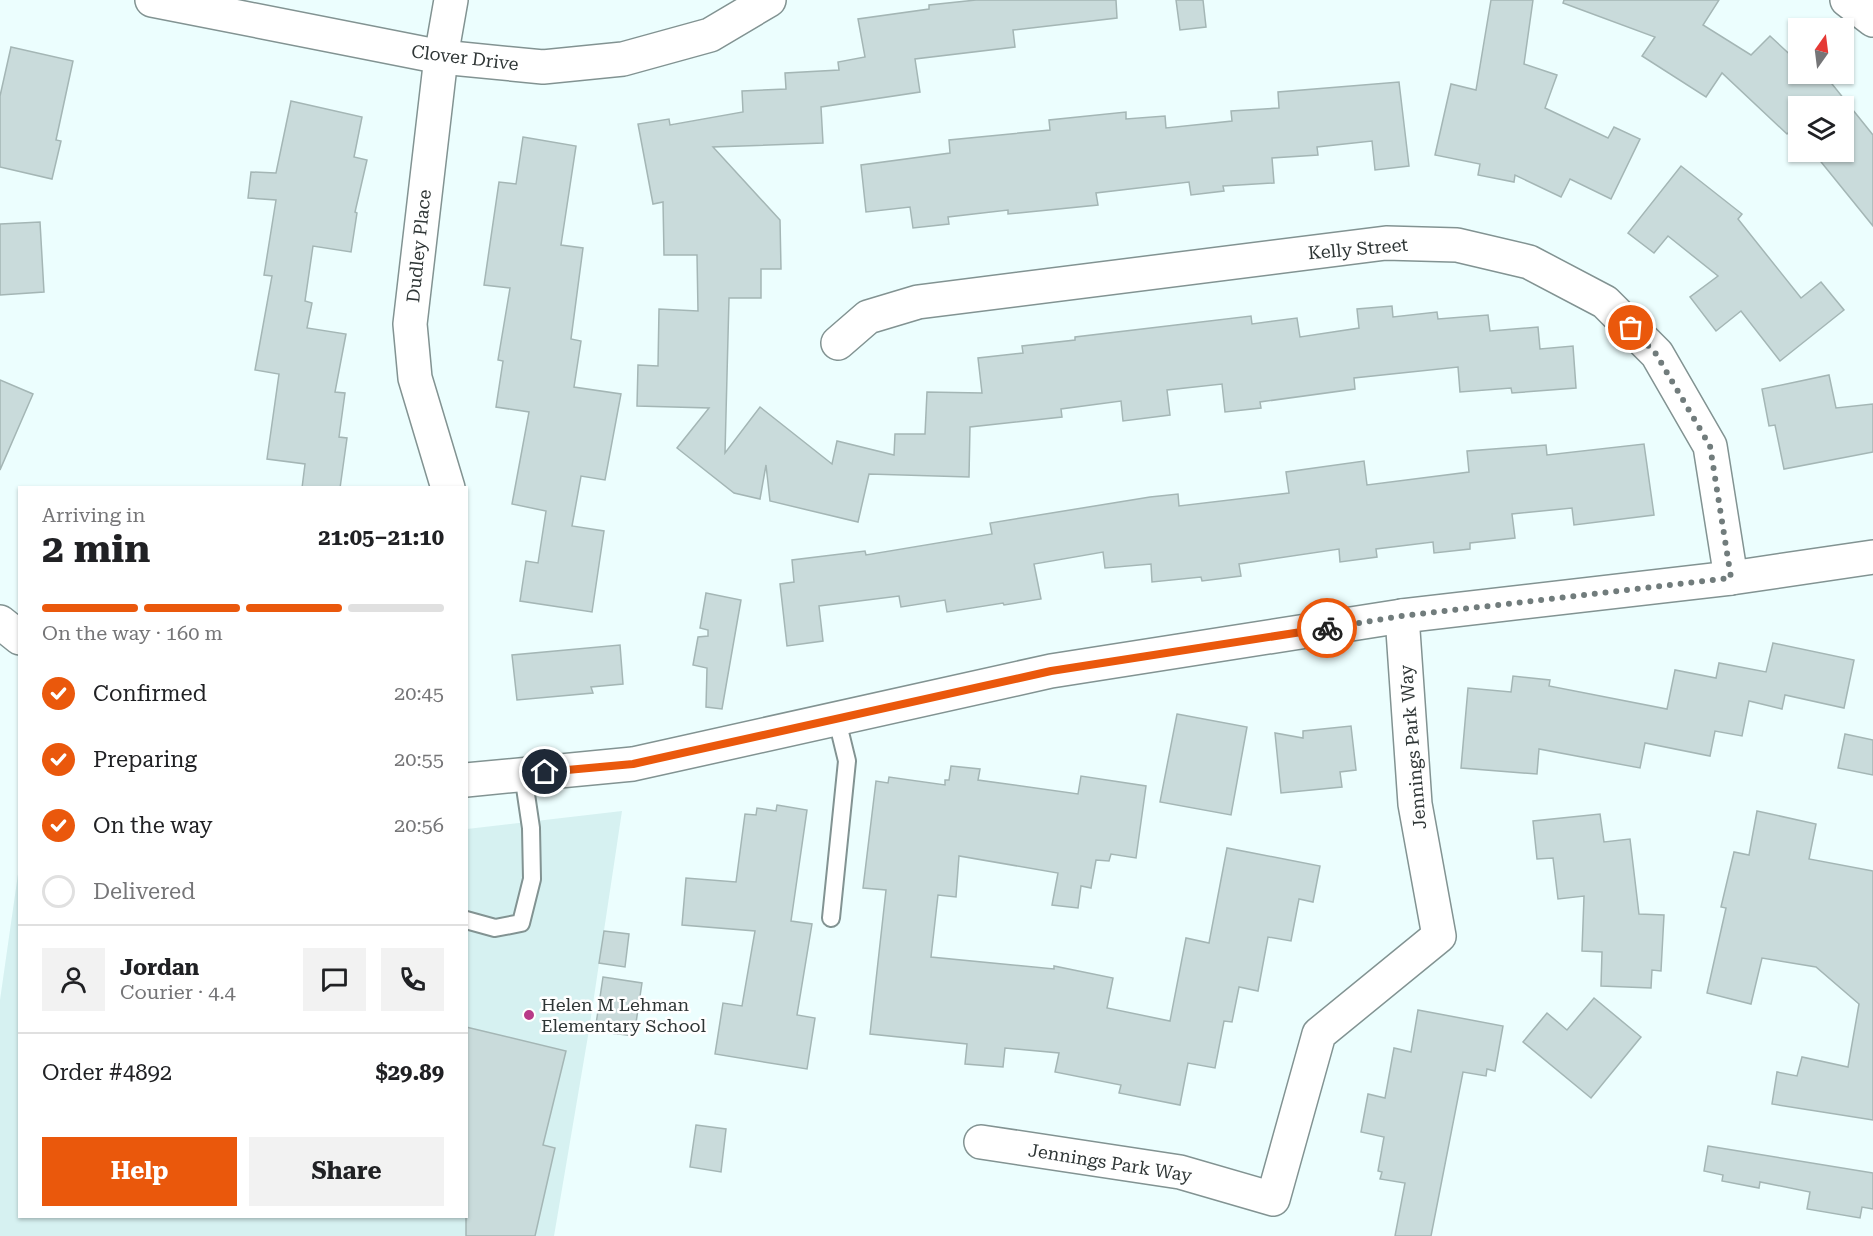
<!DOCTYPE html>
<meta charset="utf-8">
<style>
body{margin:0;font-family:"Roboto Serif",serif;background:#f2f2f2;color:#202124;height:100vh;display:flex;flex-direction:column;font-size:22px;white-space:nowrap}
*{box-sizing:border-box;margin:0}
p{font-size:20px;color:#757577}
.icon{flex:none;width:33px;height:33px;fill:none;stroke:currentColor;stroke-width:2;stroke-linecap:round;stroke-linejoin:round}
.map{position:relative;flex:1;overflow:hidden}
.side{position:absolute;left:18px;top:486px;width:450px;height:732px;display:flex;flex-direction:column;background:#fff;border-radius:0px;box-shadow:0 2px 4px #0004}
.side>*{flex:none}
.needle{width:39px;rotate:14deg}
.buttons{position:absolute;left:1788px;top:18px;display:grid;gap:12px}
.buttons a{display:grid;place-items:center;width:66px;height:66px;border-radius:0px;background:#fff;box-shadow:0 2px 4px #0004;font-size:30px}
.pin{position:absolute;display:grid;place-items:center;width:51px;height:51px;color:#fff;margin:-26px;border:3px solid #fff;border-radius:50%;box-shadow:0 2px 6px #0007}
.courier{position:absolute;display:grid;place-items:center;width:60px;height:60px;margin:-30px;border:4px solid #ea580c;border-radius:50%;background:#fff;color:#222;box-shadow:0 2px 8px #0007}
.overview em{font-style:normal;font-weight:700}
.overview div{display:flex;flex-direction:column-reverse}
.overview{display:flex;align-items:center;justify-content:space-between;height:102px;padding:0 24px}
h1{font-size:39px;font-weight:700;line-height:45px}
.bar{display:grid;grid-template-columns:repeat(4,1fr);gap:9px 6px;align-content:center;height:72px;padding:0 24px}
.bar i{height:8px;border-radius:4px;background:#e0e0e0}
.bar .active{background:#ea580c}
.bar p{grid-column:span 4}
.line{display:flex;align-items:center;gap:15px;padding:0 24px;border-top:2px solid #e0e0e0}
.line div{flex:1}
.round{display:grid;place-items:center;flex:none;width:63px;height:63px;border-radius:0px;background:#f2f2f2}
ol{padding:0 24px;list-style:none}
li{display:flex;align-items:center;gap:18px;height:66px}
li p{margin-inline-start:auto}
li .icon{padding:6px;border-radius:50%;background:#ea580c;color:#fff;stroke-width:4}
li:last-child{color:#757577}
li i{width:33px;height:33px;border:3px solid #e0e0e0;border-radius:50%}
.action{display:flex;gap:12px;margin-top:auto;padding:12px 24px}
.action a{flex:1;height:69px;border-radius:0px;background:#ea580c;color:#fff;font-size:24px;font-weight:700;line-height:69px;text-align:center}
.action a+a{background:#f2f2f2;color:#202124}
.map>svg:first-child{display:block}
</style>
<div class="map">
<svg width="1873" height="1236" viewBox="0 0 1873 1236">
<rect width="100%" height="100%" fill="#ecfefe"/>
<path fill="#d6f1f1" d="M622,811L589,1030L554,1236H0V1000L19,867L20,1216H466L467,829Z"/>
<g fill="#c9dbdb" stroke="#a4b6b5" stroke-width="1.5">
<path d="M976,0H1116L1117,18L1013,30L1015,47L915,59L920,92L821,107L823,143L713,147L780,220L781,269H761V298H729L725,453L760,407L832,464L837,441L894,455L895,434H925L927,392L982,393L978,358L1023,353L1022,346L1075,340V337L1251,316L1252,324L1297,318L1300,337L1359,328L1357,309L1392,306L1393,317L1437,312L1438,319L1488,315L1490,331L1538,327L1540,349L1573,346L1576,388L1512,393L1511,388L1460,392L1458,367L1354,378L1355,389L1260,402L1261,408L1225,412L1222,384L1167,390L1170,415L1123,421L1121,401L1061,409L1062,417L970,427L969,477L869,474L858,522L770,501L766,465L760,499L734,493L677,448L709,408L637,406L638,365L658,366L659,309L698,311L697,255H664L663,202L653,204L638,124L669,119L670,125L743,112L742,91L786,89L785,73L839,70L838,62L865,57L858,19L929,9V5Z"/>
<path d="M1176,0H1203L1206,27L1180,30Z"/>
<path d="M1491,0H1533L1524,64L1557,75L1545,108L1608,138L1614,127L1640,139L1611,199L1570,179L1561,197L1515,175L1514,182L1478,175L1480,164L1435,155L1451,84L1476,90Z"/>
<path d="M1564,0H1719L1703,25L1751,55L1770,36L1798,62V74H1824L1873,135V226L1813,152H1844V106H1798V133L1794,127L1787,134L1722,73L1706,97L1642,56L1655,37L1563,3Z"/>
<path d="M11,47L73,61L56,140L61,141L52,179L0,167V96Z"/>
<path d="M1399,82L1409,166L1375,170L1372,141L1317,147L1318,155L1272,158L1274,183L1223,186L1224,191L1191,195L1189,182L1096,193L1098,205L1008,214V210L948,217L949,224L913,228L910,207L866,212L861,165L950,153L949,140L1050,130L1049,120L1126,112V119L1165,116L1166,128L1232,121L1231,111L1279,108L1278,92Z"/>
<path d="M291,101L362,117L354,157L367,160L355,212L357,213L351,252L313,246L305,301L312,303L307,328L346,334L335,392L345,393L339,437L347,438L340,488H302L305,464L267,459L279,374L255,370L272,276L264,275L276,200L248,198L251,172L276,173Z"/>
<path d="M523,137L576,146L561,245L583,248L571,339L581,341L574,387L621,394L605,480L581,476L572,526L604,531L592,612L520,601L526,561L538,563L546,511L512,504L529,412L496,407L503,361L498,360L510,288L484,285L499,182L516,184Z"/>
<path d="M1681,166L1742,214L1738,219L1801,298L1821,282L1844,310L1780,361L1741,311L1716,331L1690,297L1718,276L1668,236L1654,253L1628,233Z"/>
<path d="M40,222L44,292L0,295V224Z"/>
<path d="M1829,375L1836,408L1873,404V452L1784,469L1775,425L1769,426L1762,389Z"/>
<path d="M0,380L33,394L0,470Z"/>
<path d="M1644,444L1654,515L1574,525L1572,508L1512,514L1515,538L1470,543V549L1434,553L1433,542L1376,549L1377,557L1340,562L1339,549L1239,564L1241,576L1202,581L1201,577L1152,582L1151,564L1105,568L1103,552L1034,564L1041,599L1004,605L1003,603L947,612L945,600L901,607L899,596L819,606L823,641L787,646L780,584L794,582L792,560L865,551L866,555L992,534L990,523L1150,497L1178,494L1179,506L1289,493L1286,472L1364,461L1367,485L1469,472L1467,451L1546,445L1547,455Z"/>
<path d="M706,593L741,600L722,709L706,707L707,668L693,665L698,637L708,636V630L700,628Z"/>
<path d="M1773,643L1854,660L1844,708L1785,695L1782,709L1749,701L1742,736L1715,731L1710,756L1645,743L1640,768L1539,749L1537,774L1461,768L1468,688L1511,692L1513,676L1550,680L1549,686L1667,709L1675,670L1716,678L1719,663L1766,672Z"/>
<path d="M620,645L623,684L591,687L593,693L517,700L512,655Z"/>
<path d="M1177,714L1247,727L1231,815L1160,802Z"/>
<path d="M1351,726L1356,770L1340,772L1342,787L1281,793L1275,733L1303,738V731Z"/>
<path d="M1845,734L1873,740V775L1838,768Z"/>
<path d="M951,766L980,769L978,780L1078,794L1081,776L1146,786L1136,858L1111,854L1109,861L1096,860L1091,888L1081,886L1078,908L1052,905L1058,873L959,856L956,897L938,895L931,957L1054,969V966L1113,978L1107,1008L1170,1021L1186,938L1209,943L1227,848L1320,866L1313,902L1299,899L1291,941L1268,937L1258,991L1239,987L1232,1022L1224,1021L1215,1068L1188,1063L1180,1105L1119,1093L1121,1085L1055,1072L1059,1053L1005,1048L1003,1067L965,1064L967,1044L870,1034L886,890L863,888L876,781L888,783L889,777L945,785V780H949Z"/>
<path d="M777,805L807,810L791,921L812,924L797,1015L815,1018L807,1069L715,1054L723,1003L742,1006L755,931L682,925L686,878L736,882L745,814L756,815L757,808L776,811Z"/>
<path d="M1757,811L1816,824L1809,859L1873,871V1120L1772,1104L1777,1072L1797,1076L1802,1057L1848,1067L1859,1004L1816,967L1762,958L1751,1004L1707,993L1726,908L1721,907L1734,852L1749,855Z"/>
<path d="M1600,814L1604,842L1630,839L1639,914L1664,915L1661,971L1652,970L1651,988L1601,986L1602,952L1582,951L1584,896L1558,899L1553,858L1537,859L1533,821Z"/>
<path d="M604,931L629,934L625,967L599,963Z"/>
<path d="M603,977L642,983L634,1036L595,1031Z"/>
<path d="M1594,998L1641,1037L1591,1098L1523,1042L1547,1013L1567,1030Z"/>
<path d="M1418,1010L1503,1026L1495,1071L1487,1069L1486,1076L1463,1072L1431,1236H1395L1405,1183L1380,1179L1382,1172L1378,1171L1384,1137L1361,1132L1368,1094L1385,1098L1394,1048L1411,1052Z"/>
<path d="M466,1027L566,1051L543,1145L555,1148L535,1236H466Z"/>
<path d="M696,1125L726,1129L721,1172L690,1167Z"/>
<path d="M1708,1146L1873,1173V1209L1862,1207L1860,1218L1807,1209L1810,1192L1760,1182L1759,1188L1722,1181L1723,1175L1704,1171Z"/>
</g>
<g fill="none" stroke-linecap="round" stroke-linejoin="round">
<defs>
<g id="service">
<path d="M831,918L847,761L837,720"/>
<path d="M466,920L495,928L521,923L532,879L531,828L523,774"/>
</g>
<g id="minor">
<path d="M152,0L441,57L543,67L623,59L710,35L769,0"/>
<path d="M1847,0L1873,20"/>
<path d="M838,343L868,317L918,302L1386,243L1457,245L1529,262L1605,302L1657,354L1710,446L1731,578"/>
<path d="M448,488L415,378L410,324L441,57L451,0"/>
<path d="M0,622L20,638"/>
<path d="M466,780L633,764L1051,671L1402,616L1731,578L1873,557"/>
<path d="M981,1142L1180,1172L1273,1199L1319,1034L1439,936L1415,804L1402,616"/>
</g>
</defs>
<use href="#service" stroke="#829392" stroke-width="20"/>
<use href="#minor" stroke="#829392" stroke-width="36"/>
<use href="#service" stroke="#fff" stroke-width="16"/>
<use href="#minor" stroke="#fff" stroke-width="33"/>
</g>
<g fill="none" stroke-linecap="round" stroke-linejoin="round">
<path stroke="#717c7c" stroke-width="6" stroke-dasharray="0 10.8" d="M1327,628L1402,616L1731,578L1710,446L1656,354L1631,328"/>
<path stroke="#ea580c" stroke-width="8" d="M545,772L633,764L1051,671L1327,628"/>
</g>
<circle fill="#b83a88" stroke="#fff" stroke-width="2" cx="529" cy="1015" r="6"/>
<g text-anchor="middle" stroke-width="5" stroke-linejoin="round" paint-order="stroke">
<g font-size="18" fill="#2f3636" stroke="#fff">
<text transform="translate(465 58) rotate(7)" y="6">Clover Drive</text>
<text transform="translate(419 246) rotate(-84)" y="6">Dudley Place</text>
<text transform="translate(1358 249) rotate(-5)" y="6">Kelly Street</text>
<text transform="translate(1413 747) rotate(-95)" y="6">Jennings Park Way</text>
<text transform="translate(1110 1163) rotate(9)" y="6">Jennings Park Way</text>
</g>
<g font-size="18" fill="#2f3636" stroke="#fff" text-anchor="start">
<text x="541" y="1011">Helen M Lehman<tspan x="541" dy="21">Elementary School</tspan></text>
</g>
</g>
</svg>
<div class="buttons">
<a><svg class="needle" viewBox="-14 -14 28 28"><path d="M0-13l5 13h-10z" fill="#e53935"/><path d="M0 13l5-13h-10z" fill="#757577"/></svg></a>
<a><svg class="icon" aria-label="layers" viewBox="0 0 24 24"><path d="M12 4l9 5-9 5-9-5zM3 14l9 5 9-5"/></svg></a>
</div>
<div class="pin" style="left:1631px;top:328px;background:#ea580c"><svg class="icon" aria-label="bag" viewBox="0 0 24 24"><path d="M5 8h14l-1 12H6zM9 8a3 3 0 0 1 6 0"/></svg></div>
<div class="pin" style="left:545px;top:772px;background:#1f2937"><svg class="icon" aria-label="home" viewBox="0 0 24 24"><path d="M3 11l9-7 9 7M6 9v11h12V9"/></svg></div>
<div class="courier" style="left:1327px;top:628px"><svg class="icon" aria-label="bike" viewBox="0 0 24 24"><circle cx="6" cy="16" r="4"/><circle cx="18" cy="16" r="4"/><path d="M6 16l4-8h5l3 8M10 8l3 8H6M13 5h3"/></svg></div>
<section class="side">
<div class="overview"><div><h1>2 min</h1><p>Arriving in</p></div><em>21:05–21:10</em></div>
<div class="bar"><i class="active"></i><i class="active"></i><i class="active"></i><i></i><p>On the way · 160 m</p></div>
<ol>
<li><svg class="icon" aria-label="check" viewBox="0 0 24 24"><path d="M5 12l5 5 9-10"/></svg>Confirmed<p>20:45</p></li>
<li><svg class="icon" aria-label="check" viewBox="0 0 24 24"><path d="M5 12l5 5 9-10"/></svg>Preparing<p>20:55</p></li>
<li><svg class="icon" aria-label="check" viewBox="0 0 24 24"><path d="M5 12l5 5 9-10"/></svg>On the way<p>20:56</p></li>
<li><i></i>Delivered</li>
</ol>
<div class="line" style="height:108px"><a class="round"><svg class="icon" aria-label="person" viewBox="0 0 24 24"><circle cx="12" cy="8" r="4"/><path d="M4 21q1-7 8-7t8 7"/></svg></a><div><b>Jordan</b><p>Courier · 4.4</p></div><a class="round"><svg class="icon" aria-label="chat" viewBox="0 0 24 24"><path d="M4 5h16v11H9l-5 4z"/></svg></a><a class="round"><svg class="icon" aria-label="phone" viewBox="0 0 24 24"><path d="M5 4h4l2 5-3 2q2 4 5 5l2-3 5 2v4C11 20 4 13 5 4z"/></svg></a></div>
<div class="line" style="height:78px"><div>Order #4892</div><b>$29.89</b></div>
<div class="action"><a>Help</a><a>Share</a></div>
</section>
</div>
